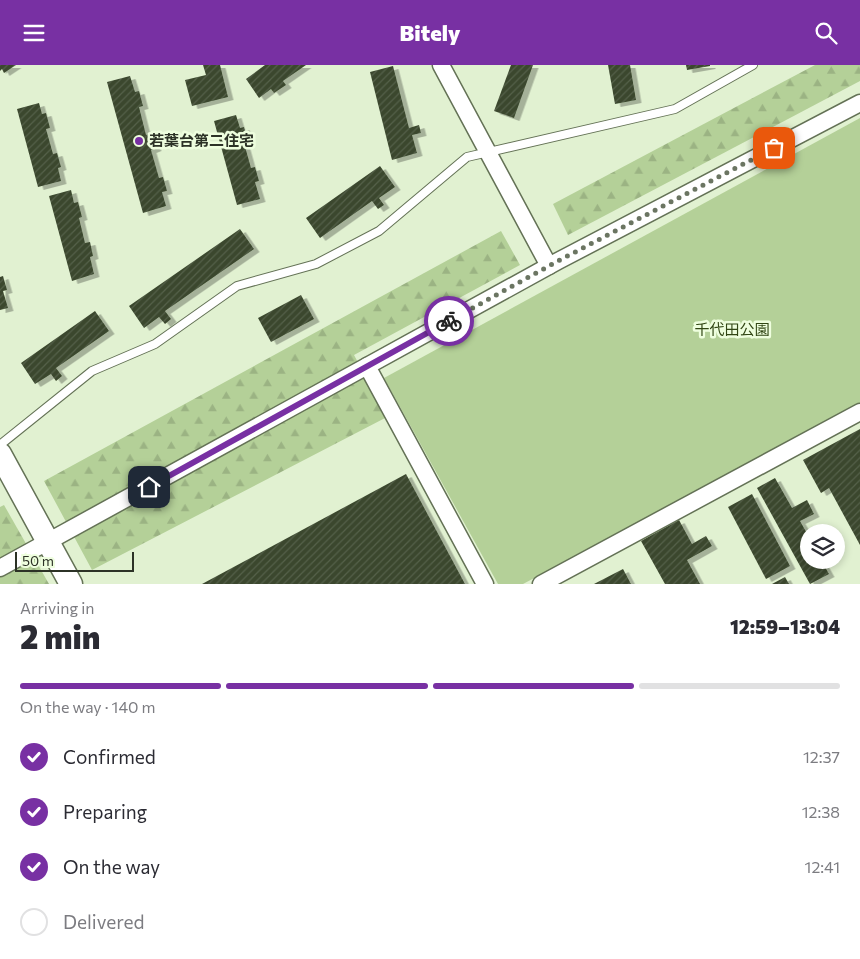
<!DOCTYPE html>
<meta charset="utf-8">
<style>
body{margin:0;font-family:Commissioner,"Noto Sans JP",sans-serif;background:#f7f7f7;color:#2b2b33;height:100vh;display:flex;flex-direction:column;font-size:19px;white-space:nowrap}
*{box-sizing:border-box;margin:0}
p{font-size:16px;color:#7c7c81}
.icon{flex:none;width:28px;height:28px;fill:none;stroke:currentColor;stroke-width:2;stroke-linecap:round;stroke-linejoin:round}
.map{position:relative;height:519px;overflow:hidden}
.drawer{display:flex;flex-direction:column;background:#fff;flex:1}
.drawer>*{flex:none}
.fabs{position:absolute;left:800px;top:459px;display:grid;gap:10px}
.fabs a{display:grid;place-items:center;width:45px;height:45px;border-radius:50%;background:#fff;box-shadow:0 2px 8px #0003;font-size:25px}
.scale{position:absolute;left:15px;bottom:12px;width:119px;box-sizing:border-box;padding-left:5px;border:2px solid #2c3226;border-top:0;font-size:14px;line-height:18px;white-space:nowrap;color:#2c3226;-webkit-text-stroke:4px #eefede;paint-order:stroke}
.pin{position:absolute;display:grid;place-items:center;width:42px;height:42px;color:#fff;margin:-21px;border-radius:10px;box-shadow:0 2px 8px #0006}
.courier{position:absolute;display:grid;place-items:center;width:50px;height:50px;margin:-25px;border:4px solid #7830a3;border-radius:50%;background:#fff;color:#222;box-shadow:0 1px 6px #0007}
.headline em{font-style:normal;font-weight:800}
.headline div{display:flex;flex-direction:column-reverse}
.headline{display:flex;align-items:center;justify-content:space-between;height:85px;padding:0 20px}
h1{font-size:32px;font-weight:800;line-height:38px}
.bar{display:grid;grid-template-columns:repeat(4,1fr);gap:8px 5px;align-content:center;height:60px;padding:0 20px}
.bar i{height:6px;border-radius:4px;background:#e1e1e2}
.bar .current{background:#7830a3}
.bar p{grid-column:span 4}
ol{padding:0 20px;list-style:none}
li{display:flex;align-items:center;gap:15px;height:55px}
li p{margin-inline-start:auto}
li .icon{padding:5px;border-radius:50%;background:#7830a3;color:#fff;stroke-width:4}
li:last-child{color:#7c7c81}
li i{width:28px;height:28px;border:2px solid #e1e1e2;border-radius:50%}
header{display:flex;justify-content:space-between;align-items:center;height:65px;padding:0 20px;background:#7830a3;color:#fff;font-size:22px;font-weight:800}
.map>svg:first-child{display:block}
</style>
<header><svg class="icon" aria-label="menu" viewBox="0 0 24 24"><path d="M4 6h16M4 12h16M4 18h16"/></svg>Bitely<svg class="icon" aria-label="search" viewBox="0 0 24 24"><circle cx="10" cy="10" r="6"/><path d="M15 15l6 6"/></svg></header>
<div class="map">
<svg width="860" height="519" viewBox="0 0 860 519">
<defs>
<pattern id="forest-firs" width="22" height="20" patternUnits="userSpaceOnUse" patternTransform="scale(1.25)"><rect width="22" height="20" fill="#b4d098"/><path d="M5 1l3.5 6h-7zM16 11l3.5 6h-7z" fill="#9bb383"/></pattern>
<pattern id="building-hatch" width="6" height="6" patternUnits="userSpaceOnUse" patternTransform="scale(1.25)"><rect width="6" height="6" fill="#3a472d"/><path d="M-1 1l2-2M0 6l6-6M5 7l2-2" fill="none" stroke="#55604a"/></pattern>
<filter id="shadow"><feDropShadow dx="5.5" dy="3" stdDeviation="0" flood-color="#0004"/></filter>
</defs>
<rect width="100%" height="100%" fill="#e1f1d1"/>
<g fill="url(#forest-firs)">
<path d="M815,0H860V16L568,170L553,139Z"/>
<path d="M501,166L520,200L354,290L387,352L92,505L44,416Z"/>
<path d="M4,440L49,519H0V442Z"/>
</g>
<path fill="#b4d098" d="M860,53V339L523,519H498L384,313Z"/>
<g fill="url(#building-hatch)" filter="url(#shadow)">
<path d="M0,0H16L4,8L2,4L0,6Z"/>
<path d="M203,0H220L228,32L192,41L185,15L206,10Z"/>
<path d="M265,0H306L283,16L286,20L274,28L271,24L259,33L246,14Z"/>
<path d="M511,0H533L514,53L494,46Z"/>
<path d="M608,0H630L636,35L615,39Z"/>
<path d="M686,0H710V1L687,5Z"/>
<path d="M393,1L409,63L419,60L421,68L412,70L417,88L392,95L370,7Z"/>
<path d="M130,11L135,27L139,26L143,41L139,42L146,70L151,68L156,83L151,85L159,113L163,112L167,126L162,127L166,141L143,148L107,17Z"/>
<path d="M39,38L42,49L46,48L50,63L46,64L53,89L57,88L61,102L58,103L61,116L38,122L17,44Z"/>
<path d="M236,50L240,63L244,62L248,77L244,78L251,103L255,102L259,116L255,117L260,134L237,140L214,56Z"/>
<path d="M380,101L395,122L379,133L384,140L378,144L372,136L320,173L306,153Z"/>
<path d="M71,125L74,138L78,137L82,152L79,153L85,178L90,177L93,191L90,192L94,209L72,216L49,131Z"/>
<path d="M240,164L254,184L165,246L171,254L165,259L159,252L144,263L129,241Z"/>
<path d="M3,211L7,225L3,226L8,243L0,245V212Z"/>
<path d="M301,230L314,254L271,277L258,253Z"/>
<path d="M95,246L109,266L56,303L62,311L56,316L51,309L35,319L21,298Z"/>
<path d="M860,364V480L829,423L821,428L803,395Z"/>
<path d="M406,409L465,519H202Z"/>
<path d="M775,413L792,443L807,435L814,449L800,456L809,472V495H821L829,509L810,519L757,423Z"/>
<path d="M752,429L790,501L766,514L728,442Z"/>
<path d="M679,455L692,479L706,471L712,481L687,495L700,519H665L641,476Z"/>
<path d="M623,504L631,519H594Z"/>
<path d="M785,512L789,519H772Z"/>
</g>
<g fill="none" stroke-linecap="round" stroke-linejoin="round">
<defs>
<path id="lane" d="M0,380L92,306L155,279L237,221L316,199L379,166L467,92L675,44L753,0"/>
<g id="street">
<path d="M441,0L549,201"/>
<path d="M367,301L485,519"/>
<path d="M0,503L558,196L860,38"/>
<path d="M541,519L860,347"/>
</g>
<path id="secondary" d="M0,389L71,519"/>
</defs>
<use href="#lane" stroke="#647256" stroke-width="10"/>
<use href="#street" stroke="#647256" stroke-width="19"/>
<use href="#secondary" stroke="#647256" stroke-width="25"/>
<use href="#lane" stroke="#fff" stroke-width="8"/>
<use href="#street" stroke="#fff" stroke-width="16"/>
<use href="#secondary" stroke="#fff" stroke-width="22"/>
</g>
<g fill="none" stroke-linecap="round" stroke-linejoin="round">
<path stroke="#6b7562" stroke-width="5" stroke-dasharray="0 9" d="M449,256L558,196L774,83"/>
<path stroke="#7830a3" stroke-width="6" d="M149,422L449,256"/>
</g>
<circle fill="#7830a3" stroke="#eefede" stroke-width="2" cx="139" cy="76" r="5"/>
<g text-anchor="middle" stroke-width="5" stroke-linejoin="round" paint-order="stroke">
<g font-size="15" font-weight="bold" fill="#2c3226" stroke="#eefede" text-anchor="start">
<text x="149" y="81">若葉台第二住宅</text>
</g>
<g font-size="15" fill="#314614" stroke="#eefede">
<text x="732" y="270">千代田公園</text>
</g>
</g>
</svg>
<div class="fabs">
<a><svg class="icon" aria-label="layers" viewBox="0 0 24 24"><path d="M12 4l9 5-9 5-9-5zM3 14l9 5 9-5"/></svg></a>
</div>
<div class="scale">50 m</div>
<div class="pin" style="left:774px;top:83px;background:#ea580c"><svg class="icon" aria-label="bag" viewBox="0 0 24 24"><path d="M5 8h14l-1 12H6zM9 8a3 3 0 0 1 6 0"/></svg></div>
<div class="pin" style="left:149px;top:422px;background:#1f2937"><svg class="icon" aria-label="home" viewBox="0 0 24 24"><path d="M3 11l9-7 9 7M6 9v11h12V9"/></svg></div>
<div class="courier" style="left:449px;top:256px"><svg class="icon" aria-label="bike" viewBox="0 0 24 24"><circle cx="6" cy="16" r="4"/><circle cx="18" cy="16" r="4"/><path d="M6 16l4-8h5l3 8M10 8l3 8H6M13 5h3"/></svg></div>
</div>
<section class="drawer">
<div class="headline"><div><h1>2 min</h1><p>Arriving in</p></div><em>12:59–13:04</em></div>
<div class="bar"><i class="current"></i><i class="current"></i><i class="current"></i><i></i><p>On the way · 140 m</p></div>
<ol>
<li><svg class="icon" aria-label="check" viewBox="0 0 24 24"><path d="M5 12l5 5 9-10"/></svg>Confirmed<p>12:37</p></li>
<li><svg class="icon" aria-label="check" viewBox="0 0 24 24"><path d="M5 12l5 5 9-10"/></svg>Preparing<p>12:38</p></li>
<li><svg class="icon" aria-label="check" viewBox="0 0 24 24"><path d="M5 12l5 5 9-10"/></svg>On the way<p>12:41</p></li>
<li><i></i>Delivered</li>
</ol>
</section>
